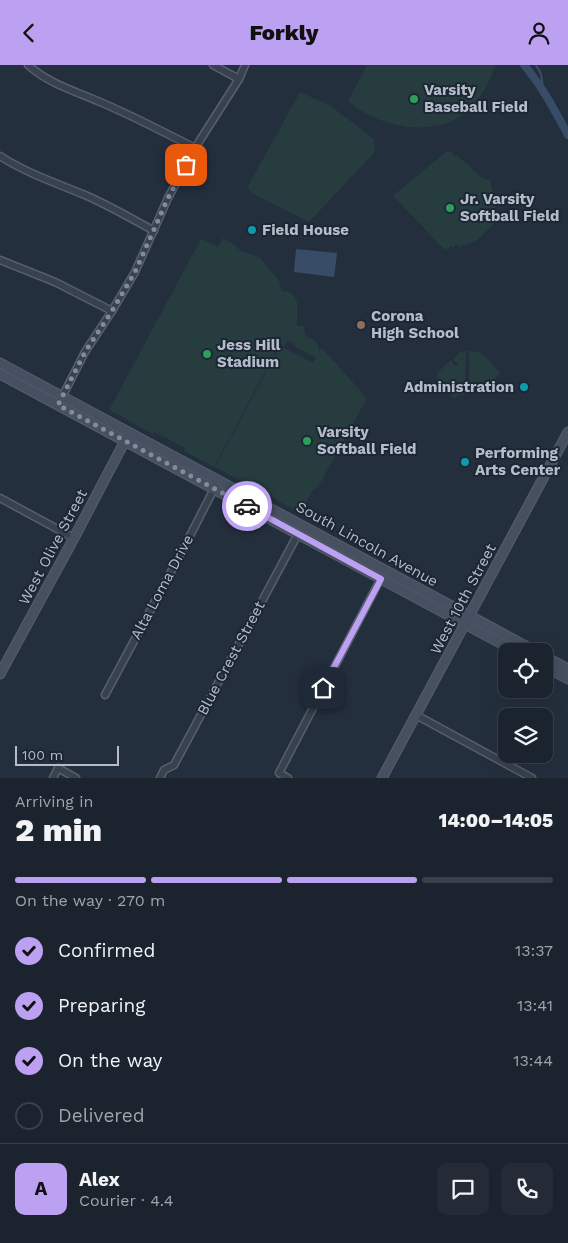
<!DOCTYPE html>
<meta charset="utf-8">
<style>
body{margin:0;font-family:"Work Sans",sans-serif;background:#242b36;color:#f1f3f6;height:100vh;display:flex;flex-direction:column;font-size:19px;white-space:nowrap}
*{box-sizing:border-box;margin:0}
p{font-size:16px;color:#a0a4aa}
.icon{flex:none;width:28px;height:28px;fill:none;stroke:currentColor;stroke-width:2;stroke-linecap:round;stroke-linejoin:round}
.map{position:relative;height:713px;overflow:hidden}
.drawer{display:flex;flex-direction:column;background:#1b232e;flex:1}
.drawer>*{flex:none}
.buttons{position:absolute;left:498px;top:578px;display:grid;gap:10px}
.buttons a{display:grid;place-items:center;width:55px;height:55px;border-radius:10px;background:#1b232e;box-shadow:0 5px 20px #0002,0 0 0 1px #39404a;font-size:25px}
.scale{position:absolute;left:15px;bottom:12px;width:104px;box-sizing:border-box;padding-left:5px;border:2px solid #b4bcc9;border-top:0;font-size:14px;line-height:18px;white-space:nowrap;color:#b4bcc9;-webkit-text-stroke:4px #1d2633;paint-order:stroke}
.pin{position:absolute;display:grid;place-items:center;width:42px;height:42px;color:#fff;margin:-21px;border-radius:10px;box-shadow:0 2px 8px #0006}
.courier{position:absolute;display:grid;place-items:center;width:50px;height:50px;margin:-25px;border:4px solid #bca0f2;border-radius:50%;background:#fff;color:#222;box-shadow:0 1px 6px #0007}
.headline em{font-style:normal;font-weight:800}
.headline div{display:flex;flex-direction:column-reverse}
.headline{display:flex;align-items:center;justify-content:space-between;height:85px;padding:0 15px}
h1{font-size:32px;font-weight:800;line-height:38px}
.bar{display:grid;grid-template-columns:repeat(4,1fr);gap:8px 5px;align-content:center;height:60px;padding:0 15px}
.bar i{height:6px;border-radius:4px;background:#39404a}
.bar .active{background:#bca0f2}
.bar p{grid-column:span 4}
.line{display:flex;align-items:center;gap:12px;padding:0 15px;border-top:1px solid #39404a}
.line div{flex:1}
.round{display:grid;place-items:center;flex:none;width:52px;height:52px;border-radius:10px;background:#242b36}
ol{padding:0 15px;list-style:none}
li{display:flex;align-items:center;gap:15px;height:55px}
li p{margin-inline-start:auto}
li .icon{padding:5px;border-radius:50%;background:#bca0f2;color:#111;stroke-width:4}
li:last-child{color:#a0a4aa}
li i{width:28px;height:28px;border:2px solid #39404a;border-radius:50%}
header{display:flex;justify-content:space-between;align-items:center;height:65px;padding:0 15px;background:#bca0f2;color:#111;font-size:22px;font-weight:800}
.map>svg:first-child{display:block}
</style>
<header><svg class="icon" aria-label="back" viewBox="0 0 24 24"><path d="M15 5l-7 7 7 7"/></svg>Forkly<svg class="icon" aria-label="person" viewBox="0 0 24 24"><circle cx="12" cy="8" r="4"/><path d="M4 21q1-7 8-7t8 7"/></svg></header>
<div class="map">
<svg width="568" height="713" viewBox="0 0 568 713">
<rect width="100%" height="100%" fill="#242f3e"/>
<g fill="#263c3f">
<path d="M367,0H496C489,18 480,35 465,48C433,74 377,62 348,36Z"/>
<path d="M300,27L331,41L374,74L375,87L309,157L252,128L249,125L248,121Z"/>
<path d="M446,87H452L456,92L457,90C462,95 465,97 470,101C476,108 481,114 490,115L498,155L477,175L460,182L456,179L453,183L451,181L445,185L393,131Z"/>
<path d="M223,173L230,177L240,185L260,193L280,217L279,218L282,226L292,228L297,237V261H304L305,270C312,274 320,277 319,286L322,283L367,333L319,420L311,428L300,448L215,402L280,281L313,298L316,293L294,281L295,279L288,275L284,281L280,279L214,402L184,386L185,383L155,367L153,369L109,345L201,174L218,182Z"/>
<path d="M466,286L465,329L459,330L454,333L437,315L438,307L451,295L454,300H458V297L454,296L453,294L460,287Z"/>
<path d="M469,286L482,288L500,308L493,316L494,317L482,328L469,323Z"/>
</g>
<path fill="#394c67" d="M296,184L337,188L334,212L294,207Z"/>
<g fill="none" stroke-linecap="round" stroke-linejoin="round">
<path stroke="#394c67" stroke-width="2" d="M536,0L541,9L544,29"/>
<path stroke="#394c67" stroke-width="8" d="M524,0C542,21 555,46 568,70"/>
<defs>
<g id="street">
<path d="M28,0C49,19 75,26 100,37C133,51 164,67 195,83"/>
<path d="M213,0L239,14"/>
<path d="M0,91C26,108 56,118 85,130C108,140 131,153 154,166"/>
<path d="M0,195L55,217L112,246"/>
<path d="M58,340L85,287L112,246L135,207L168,133L195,83L239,14L245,0"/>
<path d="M0,433L74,473"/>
<path d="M105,630L179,492L216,420"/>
<path d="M416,650L532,713"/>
<path d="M53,713L58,703L76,713"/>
<path d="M160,713L164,705L174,700L298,469"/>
<path d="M288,713L279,708L381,513"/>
</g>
<g id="secondary">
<path d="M0,298L535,586"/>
<path d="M0,309L515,586"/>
<path d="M544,591L568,604"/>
<path d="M544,601L568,614"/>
<path d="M0,609L74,473L127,372"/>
<path d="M382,713L568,367"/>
</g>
</defs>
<use href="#street" stroke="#565f6c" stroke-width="9"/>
<use href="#secondary" stroke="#565f6c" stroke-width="11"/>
<use href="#street" stroke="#38414e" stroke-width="6"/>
<use href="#secondary" stroke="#465061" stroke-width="9"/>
</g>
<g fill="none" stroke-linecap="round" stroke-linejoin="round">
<path stroke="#828b98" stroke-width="5" stroke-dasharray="0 9" d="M186,100L168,133L135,207L112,246L85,287L58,340L247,441"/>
<path stroke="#bca0f2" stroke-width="6" d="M247,441L381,514L323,623"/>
</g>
<g fill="#2e9e5b" stroke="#1d2633" stroke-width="2">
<circle cx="414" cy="34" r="5"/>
<circle cx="450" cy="143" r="5"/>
<circle cx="207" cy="289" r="5"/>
<circle cx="307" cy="376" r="5"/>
</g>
<g fill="#0f9aa8" stroke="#1d2633" stroke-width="2">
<circle cx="252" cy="165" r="5"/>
<circle cx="524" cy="322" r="5"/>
<circle cx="465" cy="397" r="5"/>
</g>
<circle fill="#8d6e63" stroke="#1d2633" stroke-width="2" cx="361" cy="260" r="5"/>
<g text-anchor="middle" stroke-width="4" stroke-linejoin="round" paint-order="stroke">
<g font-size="15" font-weight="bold" fill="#b4bcc9" stroke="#1d2633" text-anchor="start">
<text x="424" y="30">Varsity<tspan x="424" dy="17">Baseball Field</tspan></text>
<text x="460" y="139">Jr. Varsity<tspan x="460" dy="17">Softball Field</tspan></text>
<text x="262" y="170">Field House</text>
<text x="371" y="256">Corona<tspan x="371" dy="17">High School</tspan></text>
<text x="217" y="285">Jess Hill<tspan x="217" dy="17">Stadium</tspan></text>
<text x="514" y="327" text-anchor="end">Administration</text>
<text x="317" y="372">Varsity<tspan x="317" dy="17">Softball Field</tspan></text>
<text x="475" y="393">Performing<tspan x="475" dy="17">Arts Center</tspan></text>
</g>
<g font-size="15" fill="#b4bcc9" stroke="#1d2633">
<text transform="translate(367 479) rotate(29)" y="5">South Lincoln Avenue</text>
<text transform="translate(53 482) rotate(-62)" y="5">West Olive Street</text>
<text transform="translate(162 522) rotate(-62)" y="5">Alta Loma Drive</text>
<text transform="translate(463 534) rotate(-62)" y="5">West 10th Street</text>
<text transform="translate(231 593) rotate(-62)" y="5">Blue Crest Street</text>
</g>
</g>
</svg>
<div class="buttons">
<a><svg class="icon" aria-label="locate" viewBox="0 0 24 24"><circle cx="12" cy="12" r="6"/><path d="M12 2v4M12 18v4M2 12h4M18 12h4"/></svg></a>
<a><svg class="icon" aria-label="layers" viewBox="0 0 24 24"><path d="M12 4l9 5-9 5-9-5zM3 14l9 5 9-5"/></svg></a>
</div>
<div class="scale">100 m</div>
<div class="pin" style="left:186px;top:100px;background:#ea580c"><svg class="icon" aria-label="bag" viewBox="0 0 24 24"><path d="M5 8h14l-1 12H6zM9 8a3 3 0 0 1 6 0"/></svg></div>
<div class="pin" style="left:323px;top:623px;background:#1f2937"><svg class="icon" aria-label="home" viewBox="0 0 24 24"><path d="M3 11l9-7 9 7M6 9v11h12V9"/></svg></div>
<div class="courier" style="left:247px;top:441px"><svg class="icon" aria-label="car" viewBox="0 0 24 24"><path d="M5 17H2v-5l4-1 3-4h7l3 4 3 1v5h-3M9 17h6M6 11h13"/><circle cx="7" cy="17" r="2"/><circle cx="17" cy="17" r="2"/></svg></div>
</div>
<section class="drawer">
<div class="headline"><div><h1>2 min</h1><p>Arriving in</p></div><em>14:00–14:05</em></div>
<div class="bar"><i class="active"></i><i class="active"></i><i class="active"></i><i></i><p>On the way · 270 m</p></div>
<ol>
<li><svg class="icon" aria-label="check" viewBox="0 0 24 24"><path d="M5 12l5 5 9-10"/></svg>Confirmed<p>13:37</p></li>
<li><svg class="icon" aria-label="check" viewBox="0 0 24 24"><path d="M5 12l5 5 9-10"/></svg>Preparing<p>13:41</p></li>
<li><svg class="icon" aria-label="check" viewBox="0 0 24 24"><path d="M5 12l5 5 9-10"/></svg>On the way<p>13:44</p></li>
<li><i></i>Delivered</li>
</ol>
<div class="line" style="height:90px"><b class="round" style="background:#bca0f2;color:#111">A</b><div><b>Alex</b><p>Courier · 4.4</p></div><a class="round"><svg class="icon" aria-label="chat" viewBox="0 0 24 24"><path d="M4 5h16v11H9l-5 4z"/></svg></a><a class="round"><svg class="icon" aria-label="phone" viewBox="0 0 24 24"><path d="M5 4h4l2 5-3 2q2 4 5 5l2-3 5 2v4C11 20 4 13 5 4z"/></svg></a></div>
</section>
